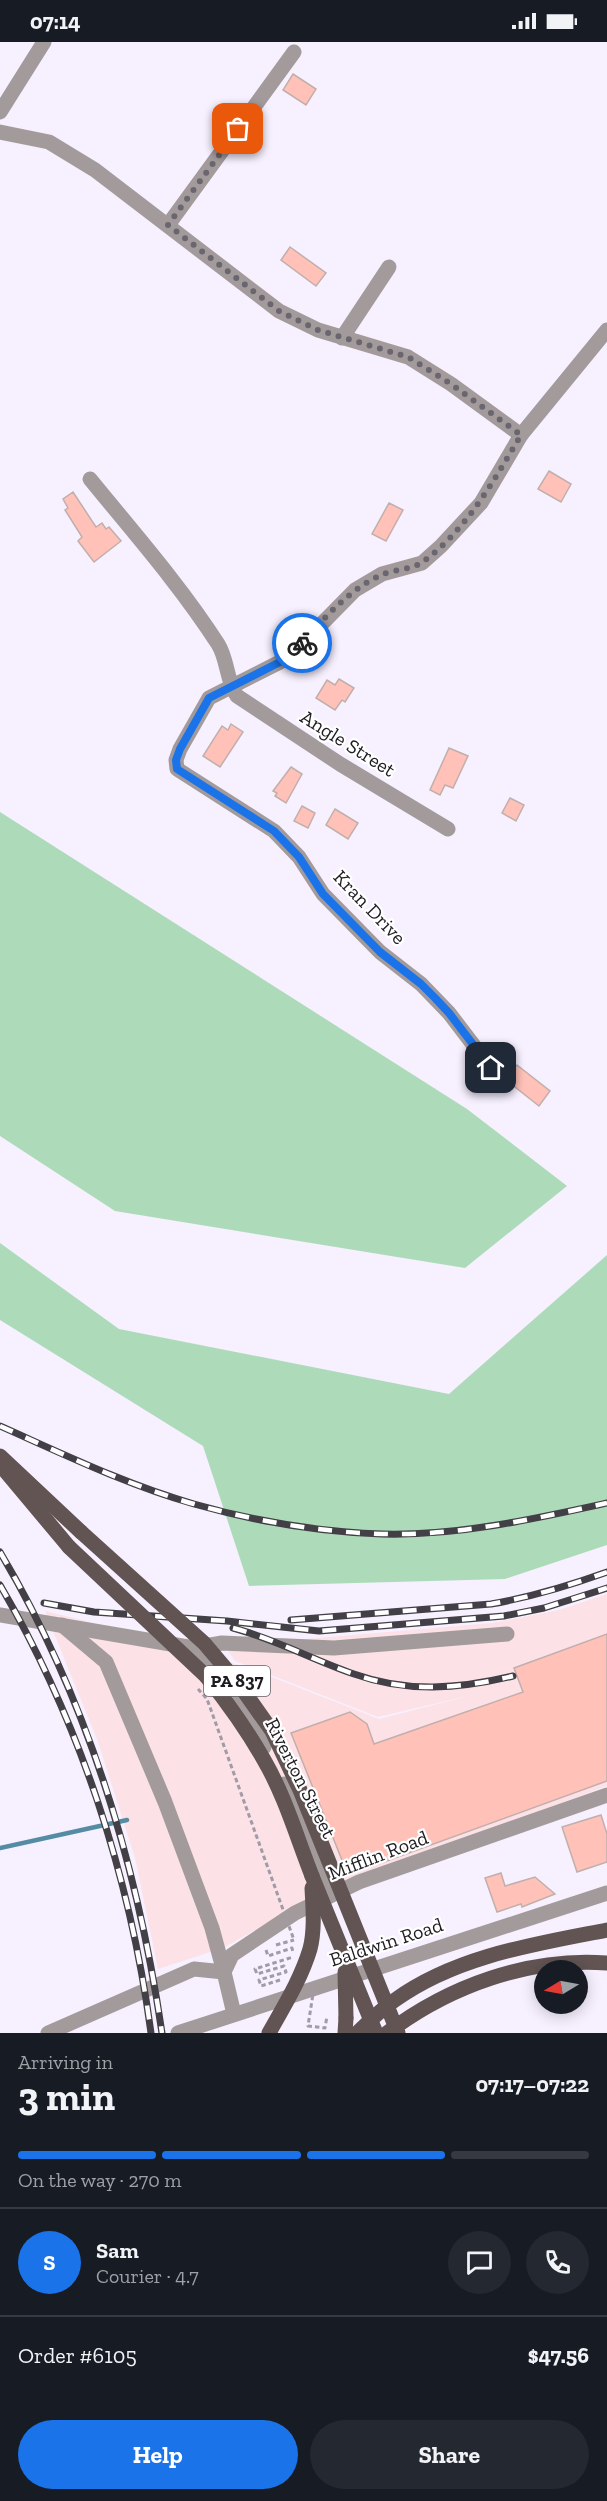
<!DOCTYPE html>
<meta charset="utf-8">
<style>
body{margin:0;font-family:"Zilla Slab",serif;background:#242831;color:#f1f3f6;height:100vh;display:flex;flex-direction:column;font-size:22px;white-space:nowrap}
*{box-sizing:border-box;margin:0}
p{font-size:20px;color:#9ea1a6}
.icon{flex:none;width:33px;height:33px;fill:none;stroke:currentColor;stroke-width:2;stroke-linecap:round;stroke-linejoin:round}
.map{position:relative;height:1991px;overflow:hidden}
.drawer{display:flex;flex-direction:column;background:#171b24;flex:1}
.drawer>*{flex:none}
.needle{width:39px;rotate:260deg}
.tools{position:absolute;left:534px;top:1918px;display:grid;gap:12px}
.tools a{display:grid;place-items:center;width:54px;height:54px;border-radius:50%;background:#171b24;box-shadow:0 3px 15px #0003;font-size:30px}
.pin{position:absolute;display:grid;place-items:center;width:51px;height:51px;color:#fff;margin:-26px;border-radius:12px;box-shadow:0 3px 9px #0006}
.courier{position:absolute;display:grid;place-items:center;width:60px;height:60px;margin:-30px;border:4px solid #1a73e8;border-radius:50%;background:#fff;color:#222;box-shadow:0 2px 8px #0007}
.summary em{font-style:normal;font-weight:800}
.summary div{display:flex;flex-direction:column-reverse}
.summary{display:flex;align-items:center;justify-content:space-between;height:102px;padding:0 18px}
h1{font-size:39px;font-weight:800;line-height:45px}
.bar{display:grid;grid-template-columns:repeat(4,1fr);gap:9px 6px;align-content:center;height:72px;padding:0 18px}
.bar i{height:8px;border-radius:4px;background:#363941}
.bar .on{background:#1a73e8}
.bar p{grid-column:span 4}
.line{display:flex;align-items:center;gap:15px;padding:0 18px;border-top:2px solid #363941}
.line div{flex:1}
.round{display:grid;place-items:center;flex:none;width:63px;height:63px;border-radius:32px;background:#242831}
.action{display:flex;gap:12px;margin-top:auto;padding:12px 18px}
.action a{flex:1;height:69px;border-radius:36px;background:#1a73e8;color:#fff;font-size:24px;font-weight:800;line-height:69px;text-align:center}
.action a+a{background:#242831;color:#f1f3f6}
.status{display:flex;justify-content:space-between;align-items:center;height:42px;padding:0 30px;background:#171b24;direction:ltr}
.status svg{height:16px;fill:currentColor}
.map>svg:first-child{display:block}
</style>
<div class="status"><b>07:14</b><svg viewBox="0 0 49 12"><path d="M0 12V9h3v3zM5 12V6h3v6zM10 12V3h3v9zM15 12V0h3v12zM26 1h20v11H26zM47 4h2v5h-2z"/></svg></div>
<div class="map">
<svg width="607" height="1991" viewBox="0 0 607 1991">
<rect width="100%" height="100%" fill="#f7f0ff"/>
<path fill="#fce2e7" d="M607,1552V1744L351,1840L302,1862L223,1906L158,1927L135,1816L98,1700L45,1569L86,1579L249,1626L379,1677L472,1653L378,1675L235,1619L225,1604L492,1581L559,1568Z"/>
<g fill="#addbba">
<path d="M0,770L467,1067L567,1144L465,1226L115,1169L0,1094Z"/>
<path d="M0,1201L119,1287L449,1352L607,1213V1503L505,1537L249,1544L203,1404L0,1278Z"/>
</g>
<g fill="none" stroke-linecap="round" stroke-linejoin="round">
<path stroke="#548ca3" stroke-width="4.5" d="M0,1806L127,1778"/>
</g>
<g fill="#ffc1b8" stroke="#c1afac" stroke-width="1.5">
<path d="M293,32L316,47L306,63L283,48Z"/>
<path d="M290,205L326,231L316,244L281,218Z"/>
<path d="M549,429L571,442L561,460L538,447Z"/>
<path d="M73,450L96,485L102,481L106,487L109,485L121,499L94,520L78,499L82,495L65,468L68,466L63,457Z"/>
<path d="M389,461L403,468L386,499L372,492Z"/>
<path d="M339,637L354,646L345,660L342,658L335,668L316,656L327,638L335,643Z"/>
<path d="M231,682L243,690L220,725L203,714L222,684L228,688Z"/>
<path d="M449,706L468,714L453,746L445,743L440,753L430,748Z"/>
<path d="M291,725L302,732L286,761L275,754L277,751L273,749Z"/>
<path d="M510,756L524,763L516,779L502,771Z"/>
<path d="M302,764L315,771L308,786L294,779Z"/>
<path d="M335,767L358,781L348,797L326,783Z"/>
<path d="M517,1023L550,1049L539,1064L506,1038Z"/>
<path d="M607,1592V1739L348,1833L291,1691L350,1670L367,1682L374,1702L523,1650L514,1626Z"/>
<path d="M601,1773L607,1792V1820L577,1830L562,1785Z"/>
<path d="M501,1831L505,1844L535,1835L555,1852L522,1865L521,1862L497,1870L485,1836Z"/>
</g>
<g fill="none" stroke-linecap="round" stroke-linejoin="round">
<g stroke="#a09ba6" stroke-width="3" stroke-dasharray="4.5 3" stroke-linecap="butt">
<path d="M276,1903L294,1898"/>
<path d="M266,1908L268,1914L292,1906L293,1910"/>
<path d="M280,1938L261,1944L259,1938L286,1930L284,1924L257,1932L255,1927L293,1915"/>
</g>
<g stroke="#a39b9b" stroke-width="15">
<path d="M0,70L44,0"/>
<path d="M0,90L49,100L95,128L279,269L318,288L408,315L451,342L521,393"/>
<path d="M168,183L294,10"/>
<path d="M342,296L389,225"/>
<path d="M90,437C134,491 180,543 218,602C228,618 226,638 237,654L340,722L448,787"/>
<path d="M491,1026L449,971L421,942L380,910L323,852L299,815L274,789L177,727L176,718L180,707L209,656L280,620L295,609L355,548L382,532L422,521L441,504L481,461L521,393L607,288"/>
<path d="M0,1573L194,1606L222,1601L334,1606L507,1592"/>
<path d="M194,1606L250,1679L264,1705"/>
<path d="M284,1742L335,1851"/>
<path d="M234,1972L224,1930L232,1913L295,1871L359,1840L607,1753"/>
<path d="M48,1991L194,1927L224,1930L212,1886L165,1760L106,1620L62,1583"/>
<path d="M178,1991L607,1851"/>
</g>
<g stroke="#615453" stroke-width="15">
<path d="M0,1414L81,1490"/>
<path d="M2,1425L69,1505"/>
<path d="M206,1634C227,1660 247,1688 264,1718C285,1754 297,1796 312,1834"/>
<path d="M345,1991L346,1976"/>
<path d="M357,1991C369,1980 381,1967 395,1958C456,1914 535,1902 607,1888"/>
<path d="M387,1991C449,1944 529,1915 607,1921"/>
</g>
<defs>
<g id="rail">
<path d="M0,1384C63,1412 127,1443 194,1462C254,1479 320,1490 382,1492C458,1494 534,1477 607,1461"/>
<path d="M0,1510C88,1658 137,1821 162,1991"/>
<path d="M0,1543C80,1680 130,1834 151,1991"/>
<path d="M44,1561L94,1570L227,1579L319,1589L504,1574L544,1566L607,1546"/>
<path d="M291,1578L491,1562C531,1555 568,1544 607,1530"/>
<path d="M233,1586C275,1597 313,1618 354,1632C407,1651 459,1647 513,1634"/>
</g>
</defs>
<use href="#rail" stroke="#423f46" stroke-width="7"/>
<use href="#rail" stroke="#fff" stroke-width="4.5" stroke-dasharray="14" stroke-linecap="butt"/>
<g stroke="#a09ba6" stroke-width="3" stroke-dasharray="4.5 3" stroke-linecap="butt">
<path d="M198,1647L207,1657L294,1898"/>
<path d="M315,1939L308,1984L325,1986L327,1974"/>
</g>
<g stroke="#615453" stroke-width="15">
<path d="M81,1490L204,1601L238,1641L272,1689L300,1748L398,1991"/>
<path d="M69,1505L206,1634"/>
<path d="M312,1834L376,1991"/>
<path d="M345,1930L346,1976"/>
<path d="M269,1991C284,1964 301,1937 310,1907C315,1888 313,1866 312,1846"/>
</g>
</g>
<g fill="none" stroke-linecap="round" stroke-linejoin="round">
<path stroke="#6a666f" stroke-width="6" stroke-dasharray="0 10.8" d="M238,87L168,183L279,269L318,288L408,315L451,342L521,393C494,438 468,486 424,519C413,528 394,527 381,533C350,547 324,576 302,601"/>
<path stroke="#1a73e8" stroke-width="8" d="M302,601L280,620L209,656L180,707L176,718L177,727L274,789L299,815L323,852L380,910L421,942L435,956L449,971L491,1026"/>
</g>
<g text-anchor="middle" stroke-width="4.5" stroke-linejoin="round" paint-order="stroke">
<rect fill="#fff" stroke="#626064" stroke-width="1.5" x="204" y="1624" width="66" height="30" rx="4.5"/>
<g font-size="18" font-weight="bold" fill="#1e1c21">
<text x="237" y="1645">PA 837</text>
</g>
<g font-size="20" fill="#1e1c21" stroke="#fff">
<text transform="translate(348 701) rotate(32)" y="7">Angle Street</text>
<text transform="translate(370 865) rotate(46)" y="7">Kran Drive</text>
<text transform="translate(301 1736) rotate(63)" y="7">Riverton Street</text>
<text transform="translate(378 1813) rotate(-21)" y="7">Mifflin Road</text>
<text transform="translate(386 1900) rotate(-18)" y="7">Baldwin Road</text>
</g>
</g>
</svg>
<div class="tools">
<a><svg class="needle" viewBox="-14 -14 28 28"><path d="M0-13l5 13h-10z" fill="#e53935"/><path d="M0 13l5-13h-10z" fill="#9ea1a6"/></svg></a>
</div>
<div class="pin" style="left:238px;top:87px;background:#ea580c"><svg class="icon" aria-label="bag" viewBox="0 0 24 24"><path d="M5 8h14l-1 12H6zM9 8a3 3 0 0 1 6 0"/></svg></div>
<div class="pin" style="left:491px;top:1026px;background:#1f2937"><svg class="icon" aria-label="home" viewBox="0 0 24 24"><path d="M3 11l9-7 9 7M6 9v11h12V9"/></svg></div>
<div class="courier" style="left:302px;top:601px"><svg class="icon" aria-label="bike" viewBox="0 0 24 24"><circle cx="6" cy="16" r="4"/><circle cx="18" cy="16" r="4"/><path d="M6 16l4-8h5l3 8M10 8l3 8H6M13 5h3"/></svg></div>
</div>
<section class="drawer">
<div class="summary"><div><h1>3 min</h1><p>Arriving in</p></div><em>07:17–07:22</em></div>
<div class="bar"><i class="on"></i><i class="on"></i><i class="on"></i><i></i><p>On the way · 270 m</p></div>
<div class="line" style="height:108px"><b class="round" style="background:#1a73e8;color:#fff">S</b><div><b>Sam</b><p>Courier · 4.7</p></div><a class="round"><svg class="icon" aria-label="chat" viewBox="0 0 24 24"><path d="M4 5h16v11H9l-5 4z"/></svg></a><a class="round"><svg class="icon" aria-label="phone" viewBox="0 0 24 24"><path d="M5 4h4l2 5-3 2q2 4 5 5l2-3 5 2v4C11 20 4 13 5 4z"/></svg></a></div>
<div class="line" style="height:78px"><div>Order #6105</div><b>$47.56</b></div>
<div class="action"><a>Help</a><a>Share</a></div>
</section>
